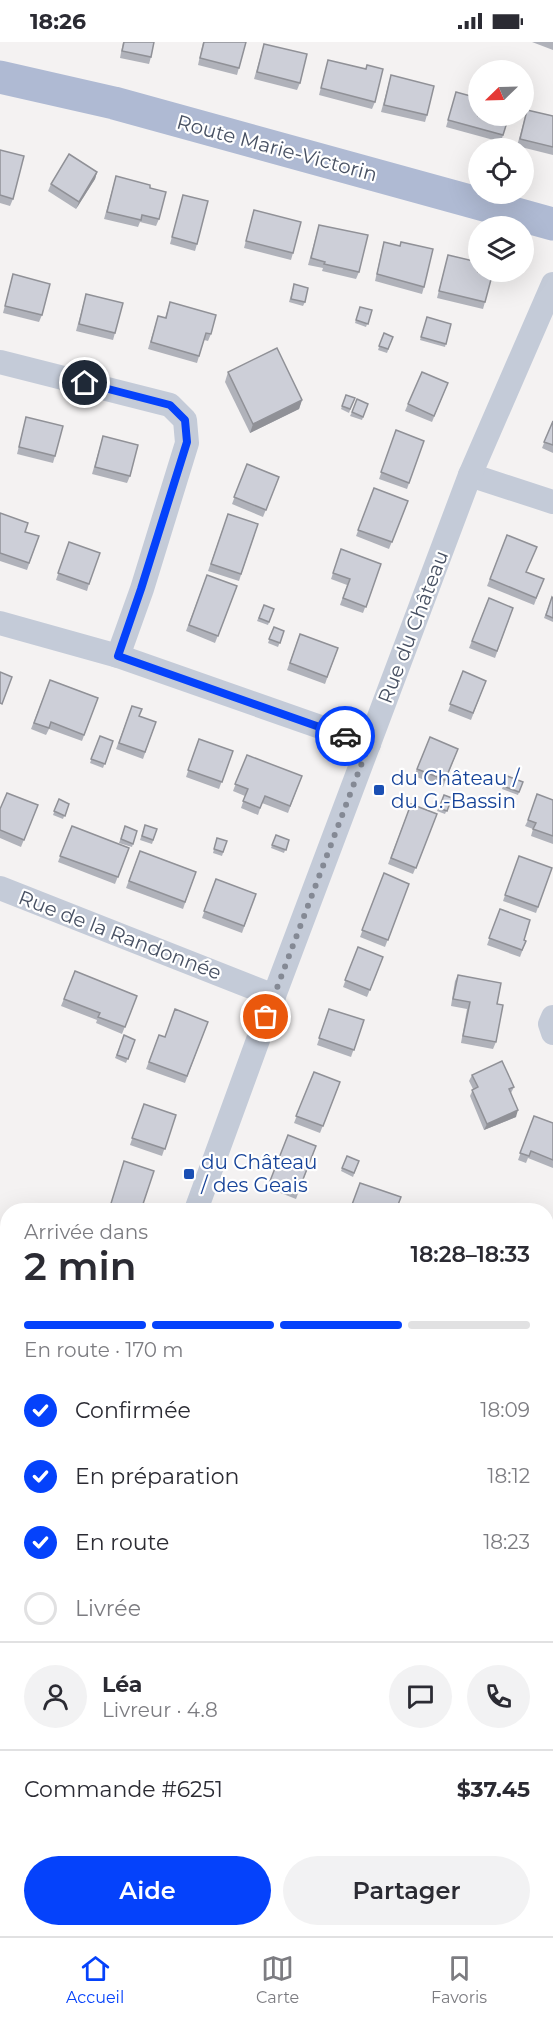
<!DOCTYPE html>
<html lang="fr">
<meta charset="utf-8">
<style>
body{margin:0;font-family:Montserrat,sans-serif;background:#f2f2f3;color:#2b2b33;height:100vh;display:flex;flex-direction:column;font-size:22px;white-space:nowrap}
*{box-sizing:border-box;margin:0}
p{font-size:20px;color:#7c7c81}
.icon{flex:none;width:33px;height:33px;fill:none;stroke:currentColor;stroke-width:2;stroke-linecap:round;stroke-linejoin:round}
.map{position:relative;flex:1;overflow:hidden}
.details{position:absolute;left:0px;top:1161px;width:554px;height:734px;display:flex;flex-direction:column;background:#fff;border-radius:24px 24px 0 0;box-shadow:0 6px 24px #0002}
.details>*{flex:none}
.needle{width:39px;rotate:247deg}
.tools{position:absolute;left:468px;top:18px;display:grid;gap:12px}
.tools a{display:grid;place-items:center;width:66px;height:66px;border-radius:50%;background:#fff;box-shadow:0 6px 24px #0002;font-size:30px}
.pin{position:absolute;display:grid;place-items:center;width:51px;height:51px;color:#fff;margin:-26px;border:3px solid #fff;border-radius:50%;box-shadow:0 2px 6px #0007}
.courier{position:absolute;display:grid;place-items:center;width:60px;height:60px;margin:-30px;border:4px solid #0542fb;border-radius:50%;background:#fff;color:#222;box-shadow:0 2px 8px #0007}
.overview em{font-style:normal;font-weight:600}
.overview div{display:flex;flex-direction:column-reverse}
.overview{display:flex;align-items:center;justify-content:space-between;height:102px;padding:0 24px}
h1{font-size:39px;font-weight:600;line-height:45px}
.bar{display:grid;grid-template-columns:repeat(4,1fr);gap:9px 6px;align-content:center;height:72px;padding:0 24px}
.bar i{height:8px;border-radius:4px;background:#e1e1e2}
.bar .current{background:#0542fb}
.bar p{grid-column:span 4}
.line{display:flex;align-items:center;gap:15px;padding:0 24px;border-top:2px solid #e1e1e2}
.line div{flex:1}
.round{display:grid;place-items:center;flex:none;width:63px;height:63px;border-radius:32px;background:#f2f2f3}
ol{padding:0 24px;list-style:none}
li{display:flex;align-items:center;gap:18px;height:66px}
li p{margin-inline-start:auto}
li .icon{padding:6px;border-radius:50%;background:#0542fb;color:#fff;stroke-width:4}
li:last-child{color:#7c7c81}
li i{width:33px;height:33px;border:3px solid #e1e1e2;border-radius:50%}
.cta{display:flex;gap:12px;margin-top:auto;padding:12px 24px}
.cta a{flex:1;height:69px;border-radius:36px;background:#0542fb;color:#fff;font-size:24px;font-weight:600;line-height:69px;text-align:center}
.cta a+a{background:#f2f2f3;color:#2b2b33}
.status{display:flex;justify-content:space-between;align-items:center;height:42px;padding:0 30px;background:#fff;direction:ltr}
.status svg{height:16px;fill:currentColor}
.tabs{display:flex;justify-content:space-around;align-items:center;height:84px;border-top:2px solid #e1e1e2;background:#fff;font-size:16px;color:#7c7c81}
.tabs a{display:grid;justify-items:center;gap:3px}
.tabs .current{color:#0542fb}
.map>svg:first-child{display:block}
</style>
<div class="status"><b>18:26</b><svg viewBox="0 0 49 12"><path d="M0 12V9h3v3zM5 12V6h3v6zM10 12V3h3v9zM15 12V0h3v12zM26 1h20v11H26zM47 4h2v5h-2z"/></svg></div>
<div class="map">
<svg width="553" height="1894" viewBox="0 0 553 1894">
<rect width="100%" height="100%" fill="#f4f2f2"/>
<g fill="#bdf5dd">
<path d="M546,1459L553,1461V1696L546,1717Z"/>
<path d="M7,1532V1836L0,1834V1542Z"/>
<path d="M378,1887H489L487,1894H393Z"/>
</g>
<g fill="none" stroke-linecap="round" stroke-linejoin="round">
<g stroke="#c4cbd8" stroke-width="24">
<path d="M0,320L170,363L185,378L187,401L142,547L118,614"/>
<path d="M470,433L553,460"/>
<path d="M0,581L118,614L369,702"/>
<path d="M0,846L274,954"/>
<path d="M553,975L550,982L553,991"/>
<path d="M196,1168L274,954L470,433L553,242"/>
<path d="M546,1304L553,1307"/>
<path d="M0,1359L8,1362"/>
</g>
<path stroke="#afbad3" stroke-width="33" d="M0,35L114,61L553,182"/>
</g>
<g fill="#b0b2ba">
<path d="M123,0H154L151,15L149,22L120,16Z"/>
<path d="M203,0H246L237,33L198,23Z"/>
<path d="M532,0H553V8Z"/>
<path d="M264,2L300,41L297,48L254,37Z"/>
<path d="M328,18L375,60L372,67L319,53Z"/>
<path d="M391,33L427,73L425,80L381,70Z"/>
<path d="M456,50L503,93L501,100L446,85Z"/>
<path d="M527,68L553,74V113L517,104Z"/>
<path d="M0,108L13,157L10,164L0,161Z"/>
<path d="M97,130L95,137L76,167L48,149L51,142Z"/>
<path d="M116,134L150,146L159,177L156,184L140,180L138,185L104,177Z"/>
<path d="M183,153L197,202L195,209L170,202Z"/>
<path d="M254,168L293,211L291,218L244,206Z"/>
<path d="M319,183L359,230L356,237L322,229L323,226L308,223Z"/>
<path d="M384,200L424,245L422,252L375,239L382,207Z"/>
<path d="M448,213L485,260L483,267L437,256Z"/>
<path d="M13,232L42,273L39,280L3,271Z"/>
<path d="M294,242L305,260L303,264L289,260Z"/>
<path d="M86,252L115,291L113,298L76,289Z"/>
<path d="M170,260L211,292L208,299L204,298L197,321L148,307L158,274L165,276Z"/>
<path d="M360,265L372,268L366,285L355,281Z"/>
<path d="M427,275L451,282L445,305L420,298Z"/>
<path d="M384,291L393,295L387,311L378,308Z"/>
<path d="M228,330L302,358L299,367L250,391L225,340Z"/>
<path d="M448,341L432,380L405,369L408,362Z"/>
<path d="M346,353L355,356L349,371L341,367Z"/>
<path d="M368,362L362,378L350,374L352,370Z"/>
<path d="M26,375L55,414L53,421L17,412Z"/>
<path d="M553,379V411L542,406Z"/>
<path d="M396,388L424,399L407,447L379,437Z"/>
<path d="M103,394L130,434L127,441L92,432Z"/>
<path d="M247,422L279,435L263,475L232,462Z"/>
<path d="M374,446L408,459L389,507L356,494Z"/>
<path d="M0,471L25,490L39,494L27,528L0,519Z"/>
<path d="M228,472L258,482L239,539L208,529Z"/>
<path d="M507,493L527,530L544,537L534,563L487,544Z"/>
<path d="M69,500L89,542L87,549L56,538Z"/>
<path d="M341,507L381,522L363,571L340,563L347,543L331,537Z"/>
<path d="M207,533L237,544L215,601L186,589Z"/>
<path d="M552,555L553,556V580L544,576Z"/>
<path d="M489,556L513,566L495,616L469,606Z"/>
<path d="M264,563L274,567L268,583L257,579Z"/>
<path d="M274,585L284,589L278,605L268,601Z"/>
<path d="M300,592L338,606L325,642L287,628Z"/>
<path d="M463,629L486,639L471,678L448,669Z"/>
<path d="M50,638L98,656L82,699L49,687L46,693L31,687Z"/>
<path d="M132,664L139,674L156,680L143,717L116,707Z"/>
<path d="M100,694L113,699L103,726L90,721Z"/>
<path d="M430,695L458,707L443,745L414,734Z"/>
<path d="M199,697L233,709L219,747L186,735Z"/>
<path d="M247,713L302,734L288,771L262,761L258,773L241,766L245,754L233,749Z"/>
<path d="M507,734L523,740L518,753L502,747Z"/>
<path d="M444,753L452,756L445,772L437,769Z"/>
<path d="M59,757L69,762L63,777L53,773Z"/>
<path d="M553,758V802L531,794L533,787L525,784L528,778Z"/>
<path d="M411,762L437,772L413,832L388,822Z"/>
<path d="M38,763L21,805L0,796V767Z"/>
<path d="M145,783L157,787L152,802L140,798Z"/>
<path d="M72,784L129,806L115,842L58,820Z"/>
<path d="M125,784L137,789L132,805L119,801Z"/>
<path d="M276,793L289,798L284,811L271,806Z"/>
<path d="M217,796L227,799L222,814L213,811Z"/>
<path d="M140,809L196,830L183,867L126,846Z"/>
<path d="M519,814L552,826L536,871L503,859Z"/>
<path d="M384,831L409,842L385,905L360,895Z"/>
<path d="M216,837L256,852L242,891L202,876Z"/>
<path d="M500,867L524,898L526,899L520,915L487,903Z"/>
<path d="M358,905L383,915L367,955L343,945Z"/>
<path d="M75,929L137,954L122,992L96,981L97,978L61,964Z"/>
<path d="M458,933L497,962L496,1000L493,1007L461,1001L467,967L451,964L455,939Z"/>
<path d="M329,967L364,978L351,1015L317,1003Z"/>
<path d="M208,980L185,1041L146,1027L159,993L165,995Z"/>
<path d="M124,993L135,998L126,1021L115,1016Z"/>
<path d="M314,1030L340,1040L320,1091L294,1081Z"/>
<path d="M472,1033L514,1045L511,1051L516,1075L484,1088L470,1054L473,1047L469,1039Z"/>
<path d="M144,1062L176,1073L162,1114L130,1103Z"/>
<path d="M534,1074L553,1081V1126L528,1116L526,1121L518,1118Z"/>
<path d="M288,1093L316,1104L296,1157L268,1146Z"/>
<path d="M347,1114L359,1119L353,1135L341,1129Z"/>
<path d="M553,1220V1257L546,1255V1237Z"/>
<path d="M8,1434V1492L0,1489V1439Z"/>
<path d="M8,1852V1887H33L29,1894H16L0,1883V1879L4,1871L0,1869Z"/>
<path d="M553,1879V1889L550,1887Z"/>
</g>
<g fill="#909197">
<path d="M97,130L95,137L76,167L79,160Z"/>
<path d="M302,358L299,367L250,391L253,382Z"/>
<path d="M518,1068L516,1075L484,1088L487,1082Z"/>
</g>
<g fill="#cdcfd8" stroke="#909197" stroke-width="1.5">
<path d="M124,0H154L151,15L122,9Z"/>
<path d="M204,0H246L239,26L200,16Z"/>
<path d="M264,2L307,12L300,41L257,30Z"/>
<path d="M328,18L366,27L367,23L383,27L375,60L321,46Z"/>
<path d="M391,33L434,44L427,73L384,63Z"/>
<path d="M456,50L478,56V74H509L503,93L448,78Z"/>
<path d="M527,68L553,74V105L520,97Z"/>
<path d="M0,108L24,114L13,157L0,153Z"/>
<path d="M69,112L97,130L79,160L51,142Z"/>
<path d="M116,134L150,143V146L166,150L159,177L142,173L141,178L107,170Z"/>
<path d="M183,153L208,159L197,202L172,195Z"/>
<path d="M254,168L301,180L293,211L246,199Z"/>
<path d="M319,183L368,193L359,230L324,222L325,220L311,216Z"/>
<path d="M384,200L400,204L401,200L433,207L424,245L377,232Z"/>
<path d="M448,213L478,220V230H493L485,260L439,249Z"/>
<path d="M13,232L50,242L42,273L5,264Z"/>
<path d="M294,242L308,246L305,260L291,257Z"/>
<path d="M86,252L123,261L115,291L79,282Z"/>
<path d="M170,260L216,273L211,292L206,291L199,314L151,300L158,274L166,276Z"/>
<path d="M360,265L372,268L368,282L356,278Z"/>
<path d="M427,275L451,282L446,302L421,295Z"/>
<path d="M384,291L393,295L388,307L379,304Z"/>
<path d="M277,306L302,358L253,382L228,330Z"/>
<path d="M422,330L448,341L434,374L408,362Z"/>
<path d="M346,353L355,356L350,367L342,364Z"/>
<path d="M357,357L368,362L363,375L352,370Z"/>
<path d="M26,375L63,384L55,414L19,405Z"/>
<path d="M553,379V403L544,400Z"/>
<path d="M396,388L424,399L409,441L381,430Z"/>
<path d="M103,394L138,403L130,434L95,425Z"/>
<path d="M247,422L279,435L266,468L234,455Z"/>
<path d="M374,446L408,459L392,500L358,488Z"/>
<path d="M0,471L28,481L25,490L39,494L29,521L0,511Z"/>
<path d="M228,472L258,482L241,532L211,522Z"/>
<path d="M507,493L537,505L526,530L544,537L536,556L490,537Z"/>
<path d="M69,500L100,511L89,542L58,531Z"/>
<path d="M341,507L381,522L366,565L343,556L350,537L333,531Z"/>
<path d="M207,533L237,544L218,594L189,583Z"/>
<path d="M552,555L553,556V576L546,573Z"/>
<path d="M489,556L513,566L497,609L472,599Z"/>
<path d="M264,563L274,567L269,580L259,576Z"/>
<path d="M274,585L284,589L280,601L269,597Z"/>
<path d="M300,592L338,606L327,635L290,621Z"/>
<path d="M463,629L486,639L473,671L450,662Z"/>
<path d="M0,630L12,635L2,662L0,661Z"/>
<path d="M50,638L98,656L84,693L51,680L49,686L34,681Z"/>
<path d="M132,664L142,667L139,674L156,680L145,710L119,701Z"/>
<path d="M100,694L113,699L105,722L91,717Z"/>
<path d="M430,695L458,707L445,738L417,727Z"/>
<path d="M199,697L233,709L222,740L188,728Z"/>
<path d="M247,713L302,734L290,764L265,754L260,766L243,759L248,747L235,742Z"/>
<path d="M507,734L523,740L519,750L503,744Z"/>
<path d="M7,751L38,763L24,798L0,788V767Z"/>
<path d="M537,752L553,758V794L533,787L536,781L528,778Z"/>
<path d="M444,753L452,756L447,769L439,766Z"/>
<path d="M59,757L69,762L65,774L54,769Z"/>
<path d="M411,762L437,772L416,826L391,816Z"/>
<path d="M145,783L157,787L153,798L142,794Z"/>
<path d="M72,784L129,806L118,835L60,814Z"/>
<path d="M125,784L137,789L133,802L121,797Z"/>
<path d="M276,793L289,798L286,808L272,803Z"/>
<path d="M217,796L227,799L223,810L214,807Z"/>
<path d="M140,809L196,830L185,860L129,839Z"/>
<path d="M519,814L552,826L538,865L505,853Z"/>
<path d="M384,831L409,842L388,898L362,888Z"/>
<path d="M216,837L256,852L244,884L204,869Z"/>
<path d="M500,867L530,878L524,898L526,899L522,908L489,896Z"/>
<path d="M358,905L383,915L370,948L345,938Z"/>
<path d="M75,929L137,954L125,985L98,975L100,971L64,957Z"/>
<path d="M458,933L501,941L497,962L503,963L496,1000L463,994L470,960L453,957Z"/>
<path d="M175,967L208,980L187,1034L149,1020L159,993L165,995Z"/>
<path d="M329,967L364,978L354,1008L319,996Z"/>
<path d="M124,993L135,998L128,1017L117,1013Z"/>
<path d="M502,1019L514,1045L509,1047L518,1068L487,1082L472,1048L478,1045L472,1033Z"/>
<path d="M314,1030L340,1040L323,1084L296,1074Z"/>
<path d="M144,1062L176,1073L165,1107L132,1096Z"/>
<path d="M534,1074L553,1081V1118L531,1109L529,1114L520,1111Z"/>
<path d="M288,1093L316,1104L298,1150L270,1139Z"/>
<path d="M347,1114L359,1119L354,1131L342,1126Z"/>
<path d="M124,1119L154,1129L141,1168H109Z"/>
<path d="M360,1141L401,1155L396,1168H350Z"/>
<path d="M430,1165L439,1168H429Z"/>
<path d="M553,1220V1250L546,1247V1237Z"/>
<path d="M3,1432L8,1434V1481L0,1477V1439Z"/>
<path d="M8,1852V1880L1,1876L7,1865L3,1862Z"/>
<path d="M18,1887H31L28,1893Z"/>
<path d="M252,1889L266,1894H250Z"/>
</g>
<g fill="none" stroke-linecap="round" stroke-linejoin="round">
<path stroke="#848994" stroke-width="6" stroke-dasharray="0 10.8" d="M266,975L369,702L345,694"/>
<path stroke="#0542fb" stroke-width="8" d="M85,341L170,363L185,378L187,400L141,547L118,614L345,694"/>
</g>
<g fill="#1a4fb4" stroke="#fff" stroke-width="2">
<rect x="373" y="742" width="12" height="12" rx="3"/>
<rect x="183" y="1126" width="12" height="12" rx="3"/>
</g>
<g text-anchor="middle" stroke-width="4.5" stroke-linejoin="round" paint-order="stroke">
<g font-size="20" fill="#475062" stroke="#fff">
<text transform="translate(277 106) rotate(15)" y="7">Route Marie-Victorin</text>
<text transform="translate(413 585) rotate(-69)" y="7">Rue du Château</text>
<text transform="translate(120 893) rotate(21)" y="7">Rue de la Randonnée</text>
</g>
<g font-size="20" fill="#164399" stroke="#fff" text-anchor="start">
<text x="391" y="743">du Château /<tspan x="391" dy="23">du G.-Bassin</tspan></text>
<text x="201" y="1127">du Château<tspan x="201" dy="23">/ des Geais</tspan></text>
</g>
</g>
</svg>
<div class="tools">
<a><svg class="needle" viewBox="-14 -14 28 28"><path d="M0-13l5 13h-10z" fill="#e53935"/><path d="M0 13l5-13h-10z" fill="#7c7c81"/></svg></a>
<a><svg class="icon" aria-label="locate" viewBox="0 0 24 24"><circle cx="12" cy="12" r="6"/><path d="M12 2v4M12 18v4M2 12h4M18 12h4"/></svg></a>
<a><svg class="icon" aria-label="layers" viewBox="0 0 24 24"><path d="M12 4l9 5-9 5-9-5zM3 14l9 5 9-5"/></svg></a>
</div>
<div class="pin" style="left:266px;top:975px;background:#ea580c"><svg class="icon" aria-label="bag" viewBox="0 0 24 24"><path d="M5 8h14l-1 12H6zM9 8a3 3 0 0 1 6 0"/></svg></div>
<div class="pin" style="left:85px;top:341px;background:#1f2937"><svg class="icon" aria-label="home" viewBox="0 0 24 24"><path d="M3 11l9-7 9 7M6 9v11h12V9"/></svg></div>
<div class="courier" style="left:345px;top:694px"><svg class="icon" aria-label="car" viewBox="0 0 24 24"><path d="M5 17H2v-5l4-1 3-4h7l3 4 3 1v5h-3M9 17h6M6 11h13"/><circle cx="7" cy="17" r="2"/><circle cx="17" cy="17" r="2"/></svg></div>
<section class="details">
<div class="overview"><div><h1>2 min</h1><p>Arrivée dans</p></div><em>18:28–18:33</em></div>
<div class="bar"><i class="current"></i><i class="current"></i><i class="current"></i><i></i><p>En route · 170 m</p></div>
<ol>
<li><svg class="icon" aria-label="check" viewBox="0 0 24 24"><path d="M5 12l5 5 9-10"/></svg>Confirmée<p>18:09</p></li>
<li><svg class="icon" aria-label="check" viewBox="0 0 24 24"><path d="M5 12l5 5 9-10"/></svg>En préparation<p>18:12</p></li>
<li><svg class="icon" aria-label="check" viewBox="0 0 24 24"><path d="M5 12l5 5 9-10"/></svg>En route<p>18:23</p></li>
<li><i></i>Livrée</li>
</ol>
<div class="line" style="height:108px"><a class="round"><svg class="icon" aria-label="person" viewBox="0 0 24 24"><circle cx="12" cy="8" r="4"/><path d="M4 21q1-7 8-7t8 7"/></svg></a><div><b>Léa</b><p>Livreur · 4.8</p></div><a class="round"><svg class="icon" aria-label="chat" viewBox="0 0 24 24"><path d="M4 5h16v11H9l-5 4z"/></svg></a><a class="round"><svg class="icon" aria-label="phone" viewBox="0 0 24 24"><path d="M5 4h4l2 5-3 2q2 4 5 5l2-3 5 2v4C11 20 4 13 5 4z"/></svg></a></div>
<div class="line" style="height:78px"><div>Commande #6251</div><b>$37.45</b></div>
<div class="cta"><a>Aide</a><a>Partager</a></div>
</section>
</div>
<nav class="tabs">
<a class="current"><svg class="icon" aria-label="home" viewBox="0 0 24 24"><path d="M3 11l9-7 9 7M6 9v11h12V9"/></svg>Accueil</a>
<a><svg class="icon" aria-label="map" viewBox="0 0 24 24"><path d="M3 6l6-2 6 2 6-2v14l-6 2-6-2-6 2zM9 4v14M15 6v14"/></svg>Carte</a>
<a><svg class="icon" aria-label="saved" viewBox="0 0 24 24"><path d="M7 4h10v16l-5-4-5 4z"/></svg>Favoris</a>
</nav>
